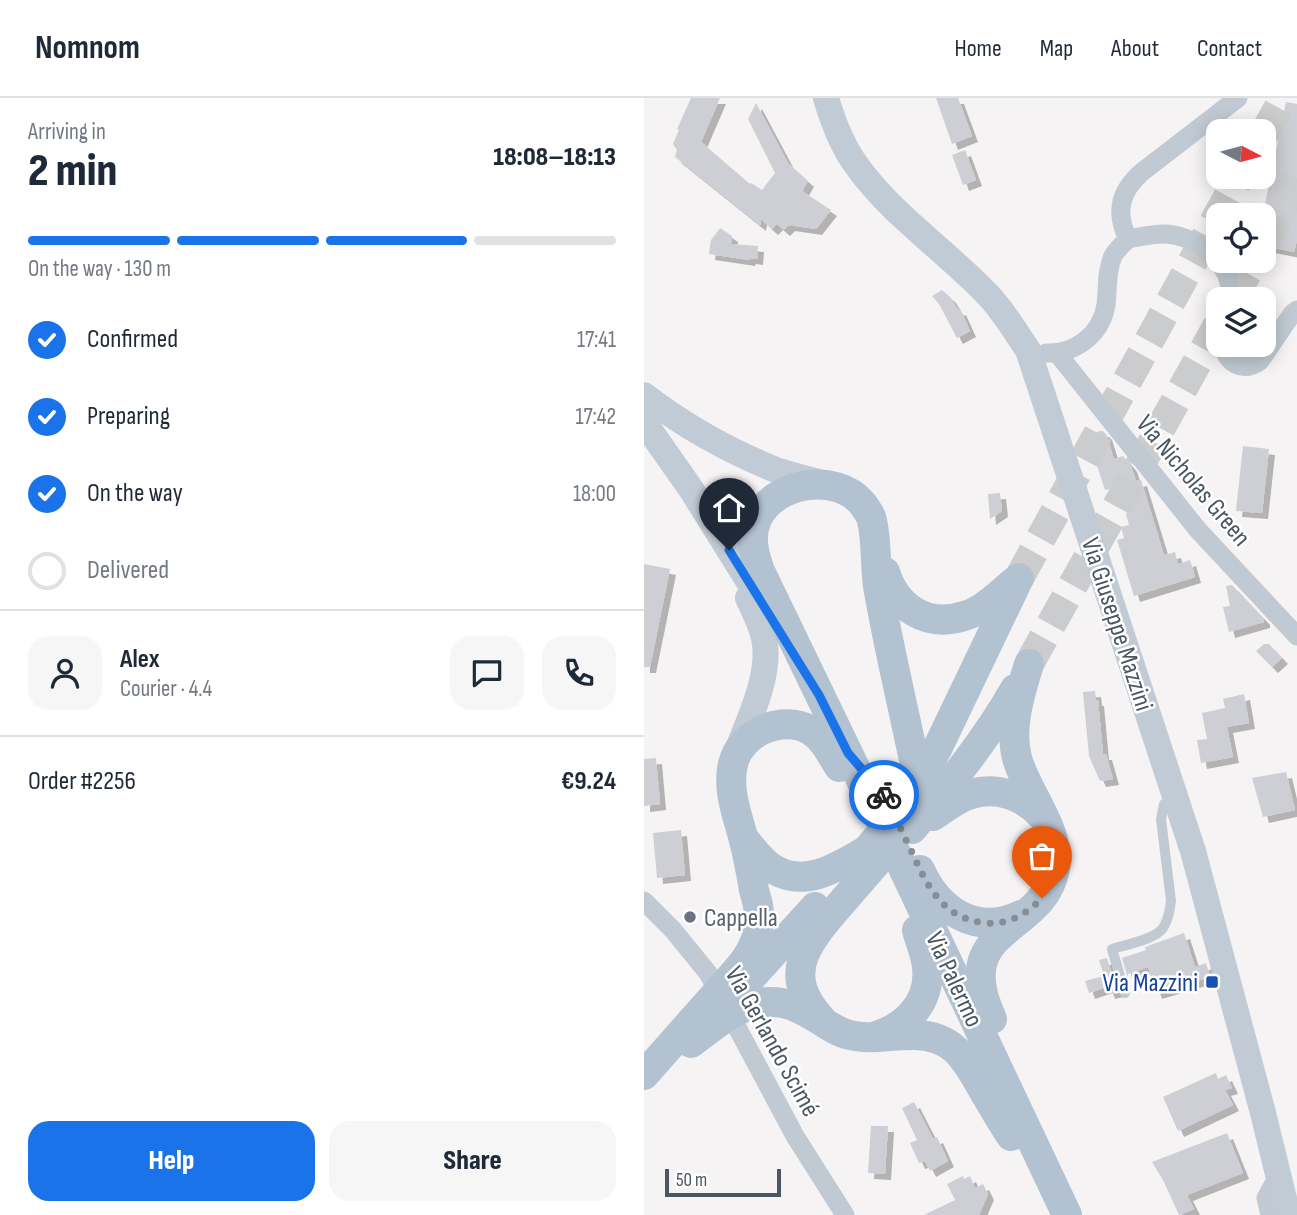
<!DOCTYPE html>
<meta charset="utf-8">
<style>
body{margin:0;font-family:"Sofia Sans Condensed",sans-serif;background:#f6f6f7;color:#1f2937;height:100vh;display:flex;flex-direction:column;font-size:26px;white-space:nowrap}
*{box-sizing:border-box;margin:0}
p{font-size:23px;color:#747a83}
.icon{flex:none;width:38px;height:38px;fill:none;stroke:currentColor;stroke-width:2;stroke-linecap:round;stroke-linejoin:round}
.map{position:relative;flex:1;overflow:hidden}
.drawer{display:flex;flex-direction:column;background:#fff;width:644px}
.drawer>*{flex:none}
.needle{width:46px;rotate:96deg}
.controls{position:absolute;left:562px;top:21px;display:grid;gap:14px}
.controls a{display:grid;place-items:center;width:70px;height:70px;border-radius:14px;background:#fff;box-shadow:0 4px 18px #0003;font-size:35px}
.scale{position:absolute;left:21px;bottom:18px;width:116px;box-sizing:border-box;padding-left:7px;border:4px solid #4a5661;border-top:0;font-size:19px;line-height:24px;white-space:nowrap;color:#4a5661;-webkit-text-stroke:5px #fff;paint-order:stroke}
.pin{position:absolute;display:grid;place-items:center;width:60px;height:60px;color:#fff;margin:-72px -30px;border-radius:50% 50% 50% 0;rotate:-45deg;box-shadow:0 0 7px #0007}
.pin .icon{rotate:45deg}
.courier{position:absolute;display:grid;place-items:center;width:70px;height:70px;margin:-35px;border:5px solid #1a73e8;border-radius:50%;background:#fff;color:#222;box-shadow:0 2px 9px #0007}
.overview em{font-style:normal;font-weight:800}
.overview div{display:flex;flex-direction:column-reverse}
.overview{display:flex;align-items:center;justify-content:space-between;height:119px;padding:0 28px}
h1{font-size:46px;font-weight:800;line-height:52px}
.bar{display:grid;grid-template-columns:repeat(4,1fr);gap:10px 7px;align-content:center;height:84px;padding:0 28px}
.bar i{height:9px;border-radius:5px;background:#e0e1e3}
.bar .selected{background:#1a73e8}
.bar p{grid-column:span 4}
.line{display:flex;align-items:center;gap:18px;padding:0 28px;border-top:2px solid #e0e1e3}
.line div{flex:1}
.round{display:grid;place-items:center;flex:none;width:74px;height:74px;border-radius:21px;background:#f6f6f7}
ol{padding:0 28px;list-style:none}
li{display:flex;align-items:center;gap:21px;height:77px}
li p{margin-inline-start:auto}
li .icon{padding:7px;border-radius:50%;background:#1a73e8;color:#fff;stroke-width:4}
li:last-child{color:#747a83}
li i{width:38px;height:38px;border:4px solid #e0e1e3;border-radius:50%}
.cta{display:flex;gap:14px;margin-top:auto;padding:14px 28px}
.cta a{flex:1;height:80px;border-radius:21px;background:#1a73e8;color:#fff;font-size:28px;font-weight:800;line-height:80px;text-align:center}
.cta a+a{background:#f6f6f7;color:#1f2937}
header{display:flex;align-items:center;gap:42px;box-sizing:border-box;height:98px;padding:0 35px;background:#fff;border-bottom:2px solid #e0e1e3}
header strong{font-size:33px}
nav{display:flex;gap:38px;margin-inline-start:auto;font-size:24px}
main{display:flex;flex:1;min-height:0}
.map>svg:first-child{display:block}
</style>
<header>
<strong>Nomnom</strong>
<nav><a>Home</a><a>Map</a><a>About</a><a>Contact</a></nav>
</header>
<main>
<section class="drawer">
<div class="overview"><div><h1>2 min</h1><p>Arriving in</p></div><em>18:08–18:13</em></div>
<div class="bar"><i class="selected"></i><i class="selected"></i><i class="selected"></i><i></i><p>On the way · 130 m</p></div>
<ol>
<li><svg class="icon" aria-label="check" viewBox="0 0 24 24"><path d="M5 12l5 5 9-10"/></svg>Confirmed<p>17:41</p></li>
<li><svg class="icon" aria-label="check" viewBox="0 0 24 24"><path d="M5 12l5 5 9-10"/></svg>Preparing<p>17:42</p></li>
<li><svg class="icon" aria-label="check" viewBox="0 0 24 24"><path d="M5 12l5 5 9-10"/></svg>On the way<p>18:00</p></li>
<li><i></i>Delivered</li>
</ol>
<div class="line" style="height:126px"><a class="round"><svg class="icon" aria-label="person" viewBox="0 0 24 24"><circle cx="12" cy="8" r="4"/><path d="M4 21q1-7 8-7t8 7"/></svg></a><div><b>Alex</b><p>Courier · 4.4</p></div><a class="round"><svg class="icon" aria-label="chat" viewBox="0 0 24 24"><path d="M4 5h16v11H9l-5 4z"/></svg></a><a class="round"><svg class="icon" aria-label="phone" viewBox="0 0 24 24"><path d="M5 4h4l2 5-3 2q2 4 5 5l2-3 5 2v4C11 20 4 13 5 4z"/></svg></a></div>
<div class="line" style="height:91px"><div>Order #2256</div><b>€9.24</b></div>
<div class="cta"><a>Help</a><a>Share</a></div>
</section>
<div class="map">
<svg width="653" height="1117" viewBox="0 0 653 1117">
<defs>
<filter id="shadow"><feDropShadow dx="6" dy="6" stdDeviation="0" flood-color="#0004"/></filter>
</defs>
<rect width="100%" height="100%" fill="#f5f3f3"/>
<g fill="#cdcfd5" filter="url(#shadow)">
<path d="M47,0H76L57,44L106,86L107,85L118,92L131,75L104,21L112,5L144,65L164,83L158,93L187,112L172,131L145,127L140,132L133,126L128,131L117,121L116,127L31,59L33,52L29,46L35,32L33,31Z"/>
<path d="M292,0H314L328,38L308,46Z"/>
<path d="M642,4L653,6V142L650,154L620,148V111Z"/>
<path d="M321,52L332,82L319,87L308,57Z"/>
<path d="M76,130L88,138L87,146L114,148L113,161L106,160L105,162L65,156L67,142Z"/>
<path d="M298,192L306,199L314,212L316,211L326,233L313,240L295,206L288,198Z"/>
<path d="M456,333H459L462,336L470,361L479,358L487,368L492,383L497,382L520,457L531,454L534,466L546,462L551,479L490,498L473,442L480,440L477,429L485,427L482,416H483L474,388L461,392L443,337Z"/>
<path d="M599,348L625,351L618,415L592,413Z"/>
<path d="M356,395L358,413L346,421L344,396Z"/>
<path d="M0,466L26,471L6,569H0Z"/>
<path d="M588,487L620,521V524L585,534L579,509L586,508L582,488Z"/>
<path d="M620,546H625L638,560L628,569L612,553Z"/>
<path d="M451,593L452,602H454L459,656H462L469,681L456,683L445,658L439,594Z"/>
<path d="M600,596L605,625L583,629L589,659L557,665L553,642L563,641L558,615L581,610L579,601Z"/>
<path d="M12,660L16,706L0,708V661Z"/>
<path d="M642,674L651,712L619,719L608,680Z"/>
<path d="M37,732L41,777L13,780L9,735Z"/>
<path d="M540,835L551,869L562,865L566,879L512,895L504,869L484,876V880L478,860L502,852L501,849Z"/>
<path d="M463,860L473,893L465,895L463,889L445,895L441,883L460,878L455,862Z"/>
<path d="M572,975L574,981L582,977L588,990L581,992L589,1007L534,1033L519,999Z"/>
<path d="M270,1004L289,1041L293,1039L304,1063L286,1073L281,1063L275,1065L266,1045L273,1042L258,1010Z"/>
<path d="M227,1028H244L241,1076L224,1075Z"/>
<path d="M583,1035L599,1075L543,1097L550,1111L535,1117L520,1084L508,1064Z"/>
<path d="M319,1078L320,1081L326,1078L331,1090L339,1086L344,1096L335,1117H280L311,1102L303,1086Z"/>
</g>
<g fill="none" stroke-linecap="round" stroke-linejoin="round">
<g stroke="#caccce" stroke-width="30" stroke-dasharray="30 15" stroke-linecap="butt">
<path d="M620,36L640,0"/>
<path d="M620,145L653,80"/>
<path d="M588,201L610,163"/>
<path d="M375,480L595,79"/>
<path d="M385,566L574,227"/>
</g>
<path stroke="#c1cad2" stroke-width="10" d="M481,895L468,851C481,847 512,841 519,830C524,822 526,812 527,803L517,721L520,706L530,699"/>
<g stroke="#c1cad2" stroke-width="19">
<path d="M484,141C471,115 476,93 498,74L594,0"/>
<path d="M484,141C496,139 510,135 523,136C555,139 590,167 586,201"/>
<path d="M579,247C583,266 599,275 616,263L648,216L653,212"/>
<path d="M402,255C431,256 457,237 462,207C464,191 462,174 469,158C472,152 479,146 484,141"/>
<path d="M413,255L554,432L653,538"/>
<path d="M0,803L29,832L64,875L151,1038L201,1117"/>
<path d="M626,1117L622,1100L634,1078"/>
</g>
<g stroke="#c1cbd6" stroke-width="26">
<path d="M182,0C189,24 198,48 213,68C247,116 302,153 343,196C359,212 371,233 384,252L549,753L619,1015L644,1117"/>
<path d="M0,297C40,328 85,353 132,372C147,377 163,381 179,385"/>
<path d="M0,324L47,391L123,513"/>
<path d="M92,656C104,623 128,577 120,540C117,526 110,513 104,500"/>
</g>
<g stroke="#b3c2d1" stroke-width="30">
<path d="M241,474C252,510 283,530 320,518C339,513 355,496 370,484"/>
<path d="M270,693L293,651L375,480"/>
<path d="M268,695L271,677L270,662C258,604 244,547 234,488C231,468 233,438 227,419C225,415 221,409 218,405C191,374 130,384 113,421C105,439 110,456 116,473L244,738L423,1117"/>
<path d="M289,718C301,710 313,700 327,696C353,688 380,698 397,717"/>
<path d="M268,731C306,686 342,642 371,591"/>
<path d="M100,741C109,751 118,765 131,772C163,790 195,768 223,752"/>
<path d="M276,772C295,814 333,838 377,817"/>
<path d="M94,871C105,858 115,841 115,823C116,812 113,802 110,792C107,774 104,757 99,739C93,716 83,691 89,666C96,635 138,616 166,632C180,641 187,656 195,669"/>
<path d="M102,885L171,809"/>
<path d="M112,905C144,901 156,910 182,926C189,930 195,934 202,936C224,943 249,936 272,937C310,938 322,962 339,992C348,1007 357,1023 367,1038"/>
<path d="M348,921C304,826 400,837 411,770C417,732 383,696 373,660C365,629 376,596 385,566"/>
<path d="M179,923C137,879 160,848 193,810C207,794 220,779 233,764"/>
<path d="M232,938C262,929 287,904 283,869C282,857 276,844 273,832"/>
</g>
<g stroke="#b3c2d1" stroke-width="30">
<path d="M223,752L257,711"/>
<path d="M47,945C68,929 87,913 112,905"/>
<path d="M0,977L94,871"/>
</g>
</g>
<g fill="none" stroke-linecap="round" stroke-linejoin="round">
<path stroke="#868d94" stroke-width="7" stroke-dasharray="0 12.6" d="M240,697L243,701C251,718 258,734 266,750C282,785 297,821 342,825C364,827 383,816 398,800"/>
<path stroke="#1a73e8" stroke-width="9" d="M85,452L175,597L204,655L240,697"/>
</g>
<circle fill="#6b7280" stroke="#fff" stroke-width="2.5" cx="46" cy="819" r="7"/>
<rect fill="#1a4fb4" stroke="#fff" stroke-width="2.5" x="561" y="877" width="14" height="14" rx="3.5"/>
<g text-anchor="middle" stroke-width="5" stroke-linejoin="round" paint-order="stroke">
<g font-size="26" fill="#4a5661" stroke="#fff">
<text transform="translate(550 382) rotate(50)" y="9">Via Nicholas Green</text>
<text transform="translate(474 526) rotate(72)" y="9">Via Giuseppe Mazzini</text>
<text transform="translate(311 881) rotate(65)" y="9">Via Palermo</text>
<text transform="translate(129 943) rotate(61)" y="9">Via Gerlando Scimé</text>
</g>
<g font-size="26" fill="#5b616d" stroke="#fff" text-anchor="start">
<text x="60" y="828">Cappella</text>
</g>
<g font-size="26" fill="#164399" stroke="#fff" text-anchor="end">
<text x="554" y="893">Via Mazzini</text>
</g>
</g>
</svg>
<div class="controls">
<a><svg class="needle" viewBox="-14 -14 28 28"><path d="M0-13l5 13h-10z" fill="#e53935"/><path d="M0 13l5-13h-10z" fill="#747a83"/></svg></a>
<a><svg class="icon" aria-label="locate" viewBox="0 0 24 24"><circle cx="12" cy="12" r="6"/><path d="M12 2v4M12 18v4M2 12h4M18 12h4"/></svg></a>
<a><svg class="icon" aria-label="layers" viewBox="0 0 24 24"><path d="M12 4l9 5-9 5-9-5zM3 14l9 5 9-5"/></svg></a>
</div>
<div class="scale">50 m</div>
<div class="pin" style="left:398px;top:800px;background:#ea580c"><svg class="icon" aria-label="bag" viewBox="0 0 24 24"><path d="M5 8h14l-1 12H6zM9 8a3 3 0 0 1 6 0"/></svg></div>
<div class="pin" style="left:85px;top:452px;background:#1f2937"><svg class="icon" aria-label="home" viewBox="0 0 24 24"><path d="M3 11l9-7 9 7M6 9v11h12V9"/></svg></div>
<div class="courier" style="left:240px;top:697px"><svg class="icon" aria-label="bike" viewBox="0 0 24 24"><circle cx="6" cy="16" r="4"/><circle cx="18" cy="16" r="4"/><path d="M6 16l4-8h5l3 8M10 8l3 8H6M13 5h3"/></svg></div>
</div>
</main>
